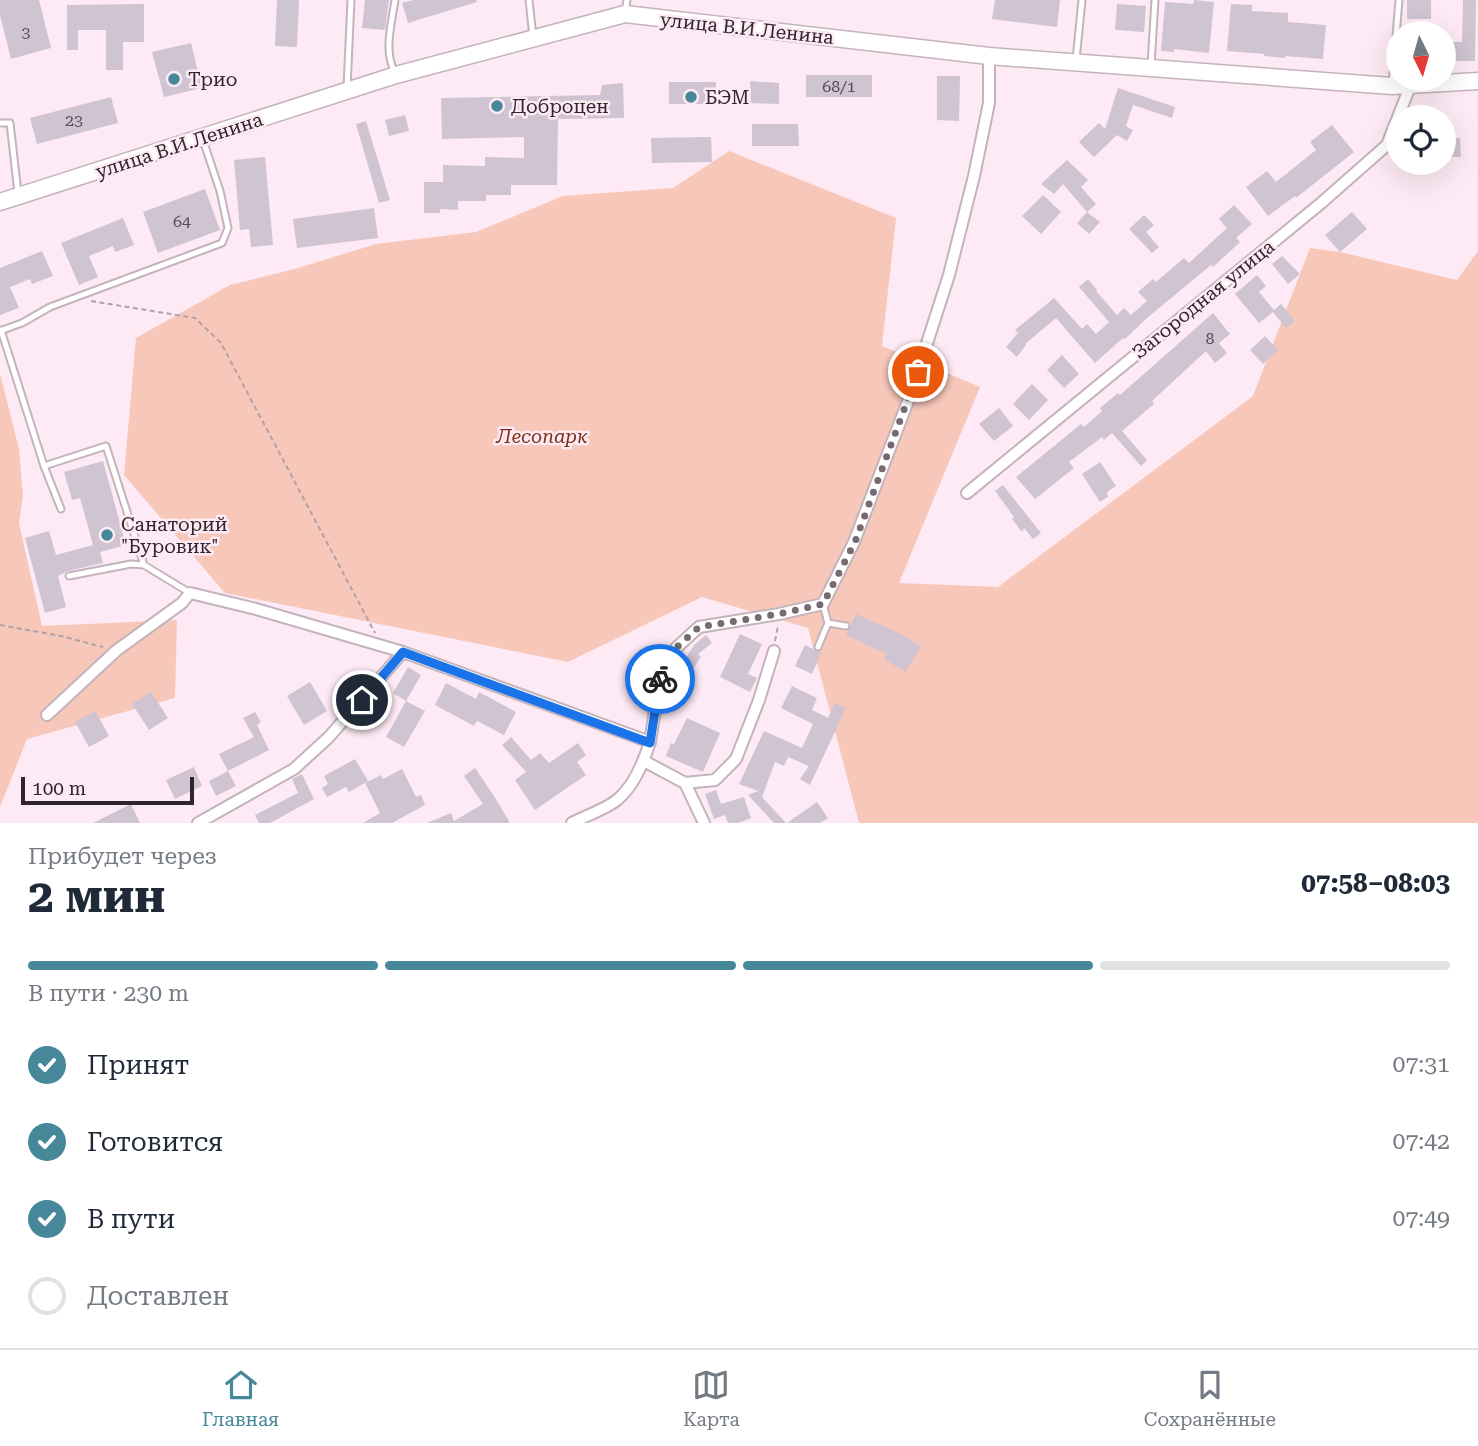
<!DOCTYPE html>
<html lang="ru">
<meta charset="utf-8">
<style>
body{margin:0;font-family:"Roboto Serif",serif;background:#f6f6f7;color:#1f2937;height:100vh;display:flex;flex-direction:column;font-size:26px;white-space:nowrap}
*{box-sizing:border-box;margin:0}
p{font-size:23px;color:#747a83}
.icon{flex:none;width:38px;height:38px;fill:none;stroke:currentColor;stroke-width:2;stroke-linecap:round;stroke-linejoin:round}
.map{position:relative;height:823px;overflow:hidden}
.details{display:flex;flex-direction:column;background:#fff;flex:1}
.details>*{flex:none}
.needle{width:46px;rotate:175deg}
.fabs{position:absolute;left:1386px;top:21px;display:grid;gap:14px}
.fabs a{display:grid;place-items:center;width:70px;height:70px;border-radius:50%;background:#fff;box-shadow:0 7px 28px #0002;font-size:35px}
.scale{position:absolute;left:21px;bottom:18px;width:173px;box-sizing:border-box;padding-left:7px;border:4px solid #2e262a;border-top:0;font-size:19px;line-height:24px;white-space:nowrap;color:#2e262a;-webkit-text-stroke:5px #feeaf4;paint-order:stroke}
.pin{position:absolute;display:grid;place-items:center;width:60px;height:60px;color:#fff;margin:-30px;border:4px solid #fff;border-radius:50%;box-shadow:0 2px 7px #0007}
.courier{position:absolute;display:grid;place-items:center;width:70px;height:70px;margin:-35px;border:5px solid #1a73e8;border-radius:50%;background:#fff;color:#222;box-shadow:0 2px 9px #0007}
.overview em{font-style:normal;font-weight:700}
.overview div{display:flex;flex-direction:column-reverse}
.overview{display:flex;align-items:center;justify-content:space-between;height:119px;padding:0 28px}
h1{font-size:46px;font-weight:700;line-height:52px}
.bar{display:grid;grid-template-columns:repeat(4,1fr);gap:10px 7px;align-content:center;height:84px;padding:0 28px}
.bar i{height:9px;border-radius:5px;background:#e0e1e3}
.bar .selected{background:#468799}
.bar p{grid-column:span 4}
ol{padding:0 28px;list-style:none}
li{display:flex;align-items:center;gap:21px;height:77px}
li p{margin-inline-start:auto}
li .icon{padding:7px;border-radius:50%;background:#468799;color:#fff;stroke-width:4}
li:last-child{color:#747a83}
li i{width:38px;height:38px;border:4px solid #e0e1e3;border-radius:50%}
.tab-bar{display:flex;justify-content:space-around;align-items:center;height:98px;border-top:2px solid #e0e1e3;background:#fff;font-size:19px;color:#747a83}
.tab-bar a{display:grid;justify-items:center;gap:4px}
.tab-bar .selected{color:#468799}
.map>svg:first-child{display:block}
</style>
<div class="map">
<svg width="1478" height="823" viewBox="0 0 1478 823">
<rect width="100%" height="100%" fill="#feeaf4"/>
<g fill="#f7c8b9">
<path d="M729,151L896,218L882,346L980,387L899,583L998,587L1253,396L1310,248L1340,252L1457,280L1478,251V823H859L808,628L702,597L568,662L225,593L124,475L136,338L230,285L298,268L376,244L476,232L563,196L673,188Z"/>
<path d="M0,374L19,449L23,496L19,523L42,626L177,620L175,698L27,739L0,807Z"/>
</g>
<g fill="#d0c3d2">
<path d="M0,0H39L51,48L11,59L0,15Z"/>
<path d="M277,0H299L297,47L275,46Z"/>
<path d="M365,0H389L385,30L362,28Z"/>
<path d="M413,0H476L477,2L408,23L402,3Z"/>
<path d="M995,0H1060L1057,27L992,19Z"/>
<path d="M1194,0L1214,2L1209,53L1174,49V52L1161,51L1165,2L1193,4Z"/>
<rect x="1407" y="0" width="24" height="19"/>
<path d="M1463,0H1476L1475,61H1444V42H1462Z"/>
<path d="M144,4V42H123V70H106V30H78V50H67V5Z"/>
<path d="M1117,4L1146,6L1144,32L1115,30Z"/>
<path d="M1231,4L1252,5V11L1288,13V22L1326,25L1323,59L1285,56V58L1264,56V54L1227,51Z"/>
<path d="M191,43L202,88L164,97L152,52Z"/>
<rect x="806" y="75" width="66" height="22"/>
<path d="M937,76H960L959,121L937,120Z"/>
<path d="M750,81L779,83V104L751,103Z"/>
<rect x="669" y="82" width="47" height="22"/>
<path d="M623,83L624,118L558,119L557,185H511V195H486V201H458V210L440,209V213H424V182H443V165L485,166V157L524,158V137L442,139L441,98L600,95L602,85Z"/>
<path d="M1118,88L1175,107L1172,118L1133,105L1126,126L1133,130L1127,141L1117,135L1094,157L1079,142L1099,123L1105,129Z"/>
<path d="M111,97L118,123L37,144L30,118Z"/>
<path d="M405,115L409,131L389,136L385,120Z"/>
<path d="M366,121L390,200L379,203L356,124Z"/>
<path d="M752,124H798L799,146H752Z"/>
<path d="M1332,125L1354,152L1296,198L1295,196L1268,216L1246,187L1267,171L1276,182L1316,150L1310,142Z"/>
<path d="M711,137L712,162L652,163L651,138Z"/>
<path d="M1460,138L1461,157H1444V139Z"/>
<path d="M265,157L273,245L251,247L249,229L240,230L234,160Z"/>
<path d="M1067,160L1088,180L1081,187L1096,204L1087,212L1063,184L1054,194L1041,184Z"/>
<path d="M205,189L220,230L158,253L143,212Z"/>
<path d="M1043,195L1061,212L1041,234L1022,216Z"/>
<path d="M1234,205L1252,224L1236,238L1240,242L1213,267L1211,265L1147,318L1125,339L1123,338L1095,363L1056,318L1025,344L1026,345L1017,357L1006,347L1018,333L1015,330L1054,298L1082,329L1087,324L1096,334L1109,322L1079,287L1088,279L1097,290L1096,291L1117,315L1124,308L1131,315L1147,301L1138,292L1153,279L1156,282L1184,258L1189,263L1227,228L1219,219Z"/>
<path d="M374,208L378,238L297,248L293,219Z"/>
<path d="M1087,212L1100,222L1089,234L1077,223Z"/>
<path d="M1352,212L1367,229L1340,252L1325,235Z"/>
<path d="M1144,215L1154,225L1146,232L1159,247L1152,253L1129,229Z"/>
<path d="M123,218L134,245L115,252L113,246L89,256L98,277L79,285L61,243Z"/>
<path d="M42,251L53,276L32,284L30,279L10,287L19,308L0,315V268Z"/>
<path d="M1282,256L1300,274L1288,284L1272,264Z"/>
<path d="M1257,275L1266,286L1259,292L1274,310L1281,304L1295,321L1286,328L1273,312L1259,323L1235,294Z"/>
<path d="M1213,313L1230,334L1219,343L1227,353L1215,363L1206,351L1152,401L1154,404L1122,431L1147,460L1141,466L1112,433L1104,440L1102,437L1069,462L1074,468L1035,499L1016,477L1081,424L1084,427L1102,411L1100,408L1118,393L1120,395Z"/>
<path d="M1265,336L1278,350L1263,364L1250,350Z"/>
<path d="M1062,355L1079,374L1064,388L1047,370Z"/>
<path d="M1032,384L1048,400L1029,420L1013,404Z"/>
<path d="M999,408L1013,426L994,441L979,424Z"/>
<path d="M103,461L126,545L100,552L103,563L68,571L58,576L66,607L45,613L25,538L49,531L56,555L93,545L80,498L72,500L64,472Z"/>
<path d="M1100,462L1116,486L1107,492L1108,497L1100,502L1082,474Z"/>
<path d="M1003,485L1041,533L1033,539L1024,528L1022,532L1012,519L1014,517L995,491Z"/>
<path d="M856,614L899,633L921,646L905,672L884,659L887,654L846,635Z"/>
<path d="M740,634L762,644L748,674L757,678L750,692L720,677Z"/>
<path d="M706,635L712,643L698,654L701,657L681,687L682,688L672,712L663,708L664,702L677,673L694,645Z"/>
<path d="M805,645L821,653L812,674L795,666Z"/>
<path d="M408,667L421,675L406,701L393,693Z"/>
<path d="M310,682L327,711L304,725L287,696Z"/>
<path d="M446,683L476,699L479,692L516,712L504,735L477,721L474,726L435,705Z"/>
<path d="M792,686L817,698L812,710L828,718L835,703L846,708L810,785L800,779L809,766L788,757L784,766L775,762L762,797L786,823H774L748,795L758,791L739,784L764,731L802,748L813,724L781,708Z"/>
<path d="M151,692L168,718L149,730L132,704Z"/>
<path d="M406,701L425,711L404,747L386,737Z"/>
<path d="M95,711L109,736L89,747L75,722Z"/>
<path d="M255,712L261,722L257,725L269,750L228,771L219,754L254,737L243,718Z"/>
<path d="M687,718L720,733L703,772L666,756L671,743L674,744Z"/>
<path d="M511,737L531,760L540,753L549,763L578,743L586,755L577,762L586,775L535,810L515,780L526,772L502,745Z"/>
<path d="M355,759L368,781L349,792L346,787L327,797L322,788L328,784L324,776Z"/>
<path d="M194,767L202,786L175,799L166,780Z"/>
<path d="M475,768L494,796L510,823H427L451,813L454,821L483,804L464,776Z"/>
<path d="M402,769L416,797L421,795L425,805L392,823H363L380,813L365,783L381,775L383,779Z"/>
<path d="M228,771L236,786L216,796L209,781Z"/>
<path d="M302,774L314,799L270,823H259L255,815L298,793L292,779Z"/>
<path d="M716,790L721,804L744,797L751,818L738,823H728L725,815L714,819L705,794Z"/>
<path d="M817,802L828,818L820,823H787Z"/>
<path d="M131,804L140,823H93Z"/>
</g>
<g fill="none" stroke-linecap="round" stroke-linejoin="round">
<defs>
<g id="lane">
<path d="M529,0L533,37"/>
<path d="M625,11L627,0"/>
<path d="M1076,60L1082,0"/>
<path d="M1151,65L1155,0"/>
<path d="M395,72C383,52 392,22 395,0"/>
<path d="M1392,84L1399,0"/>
<path d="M347,88L351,0"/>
<path d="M0,123H10L18,193"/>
<path d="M1,330L44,466L61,509"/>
<path d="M0,331L22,323L50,307L222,243L228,228L220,191L203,140"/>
<path d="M44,466L106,446L144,565L190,593"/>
<path d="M69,576L131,564L144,565"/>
<path d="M828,623L846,626"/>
<path d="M818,647L828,623L823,604"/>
</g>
<g id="street">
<path d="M967,493L1320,204L1387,145L1411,84"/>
<path d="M47,715L117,650L182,603L190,593L256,609L403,652L650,742L660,679L676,648L699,627L779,614L823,604L854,542L910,396L949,275L974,176L989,103V56"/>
<path d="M644,761L685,783L715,780L736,759L759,700L774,651"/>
<path d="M685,783L704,823"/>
<path d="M198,823L294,769L329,737L403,652"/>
<path d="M572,823C585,816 606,809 617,800C634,786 643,763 650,742"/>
</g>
<path id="secondary" d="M0,202L396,75L625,14L989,56L1392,86L1478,81"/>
</defs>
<use href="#lane" stroke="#c5b3bc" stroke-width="9"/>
<use href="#street" stroke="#c5b3bc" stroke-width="14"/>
<use href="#secondary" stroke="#c5b3bc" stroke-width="19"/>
<g stroke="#b1a1a9" stroke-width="2" stroke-dasharray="5 3.5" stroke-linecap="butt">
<path d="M91,301L195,318L221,343L375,633"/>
<path d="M0,625L61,636L103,647"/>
<path d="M775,641L778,626"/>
</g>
<use href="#lane" stroke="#fff" stroke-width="5"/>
<use href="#street" stroke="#fff" stroke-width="10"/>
<use href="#secondary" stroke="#fff" stroke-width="16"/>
</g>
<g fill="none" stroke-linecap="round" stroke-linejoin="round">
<path stroke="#776b71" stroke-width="7" stroke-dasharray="0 12.6" d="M660,679L676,648L699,627L779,614L823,604L855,542L918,372"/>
<path stroke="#1a73e8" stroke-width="9" d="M362,700L403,652L650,743L660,679"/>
</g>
<g fill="#468799" stroke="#feeaf4" stroke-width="2.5">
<circle cx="174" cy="79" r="7"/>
<circle cx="691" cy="97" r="7"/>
<circle cx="497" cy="106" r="7"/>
<circle cx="107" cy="535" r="7"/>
</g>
<g text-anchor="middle" stroke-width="5" stroke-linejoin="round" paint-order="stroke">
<g font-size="16" fill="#564d54">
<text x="26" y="38">3</text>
<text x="839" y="92">68/1</text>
<text x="74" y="126">23</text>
<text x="182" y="227">64</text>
<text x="1210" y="344">8</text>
</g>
<g font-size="19" fill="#2e262a" stroke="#feeaf4">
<text transform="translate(747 28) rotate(6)" y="7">улица В.И.Ленина</text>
<text transform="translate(179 145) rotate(-18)" y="7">улица В.И.Ленина</text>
<text transform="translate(1203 299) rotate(-39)" y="7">Загородная улица</text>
</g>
<g font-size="19" fill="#2e262a" stroke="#feeaf4" text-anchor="start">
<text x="188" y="86">Трио</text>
<text x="705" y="104">БЭМ</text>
<text x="511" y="113">Доброцен</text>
<text x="121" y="531">Санаторий<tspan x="121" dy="22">"Буровик"</tspan></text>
</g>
<g font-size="19" font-style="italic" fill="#7c3015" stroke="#feeaf4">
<text x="542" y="443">Лесопарк</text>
</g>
</g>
</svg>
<div class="fabs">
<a><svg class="needle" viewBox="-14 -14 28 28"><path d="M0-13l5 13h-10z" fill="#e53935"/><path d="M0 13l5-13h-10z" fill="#747a83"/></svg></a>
<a><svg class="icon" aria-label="locate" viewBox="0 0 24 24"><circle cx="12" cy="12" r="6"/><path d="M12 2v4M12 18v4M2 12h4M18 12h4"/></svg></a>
</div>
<div class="scale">100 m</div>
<div class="pin" style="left:918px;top:372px;background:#ea580c"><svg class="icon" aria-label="bag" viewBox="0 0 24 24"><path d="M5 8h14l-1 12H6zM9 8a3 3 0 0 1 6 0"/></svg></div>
<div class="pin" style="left:362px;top:700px;background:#1f2937"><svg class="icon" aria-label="home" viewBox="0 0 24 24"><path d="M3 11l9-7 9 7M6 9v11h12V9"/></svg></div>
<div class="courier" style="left:660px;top:679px"><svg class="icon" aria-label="bike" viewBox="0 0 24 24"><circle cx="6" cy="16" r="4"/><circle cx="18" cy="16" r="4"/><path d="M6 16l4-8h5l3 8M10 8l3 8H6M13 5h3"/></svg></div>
</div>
<section class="details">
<div class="overview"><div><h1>2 мин</h1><p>Прибудет через</p></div><em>07:58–08:03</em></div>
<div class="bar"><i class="selected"></i><i class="selected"></i><i class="selected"></i><i></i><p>В пути · 230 m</p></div>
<ol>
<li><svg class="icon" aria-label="check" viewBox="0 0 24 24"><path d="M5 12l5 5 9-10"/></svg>Принят<p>07:31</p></li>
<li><svg class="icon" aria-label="check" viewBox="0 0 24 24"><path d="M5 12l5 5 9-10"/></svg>Готовится<p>07:42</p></li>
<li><svg class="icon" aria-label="check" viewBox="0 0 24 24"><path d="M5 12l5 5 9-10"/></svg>В пути<p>07:49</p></li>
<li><i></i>Доставлен</li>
</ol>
</section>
<nav class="tab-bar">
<a class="selected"><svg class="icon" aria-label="home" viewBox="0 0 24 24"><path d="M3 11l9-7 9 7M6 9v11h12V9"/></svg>Главная</a>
<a><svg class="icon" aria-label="map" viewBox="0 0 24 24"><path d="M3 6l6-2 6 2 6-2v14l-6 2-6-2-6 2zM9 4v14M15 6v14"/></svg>Карта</a>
<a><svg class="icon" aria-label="saved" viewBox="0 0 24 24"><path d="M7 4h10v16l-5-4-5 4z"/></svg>Сохранённые</a>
</nav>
